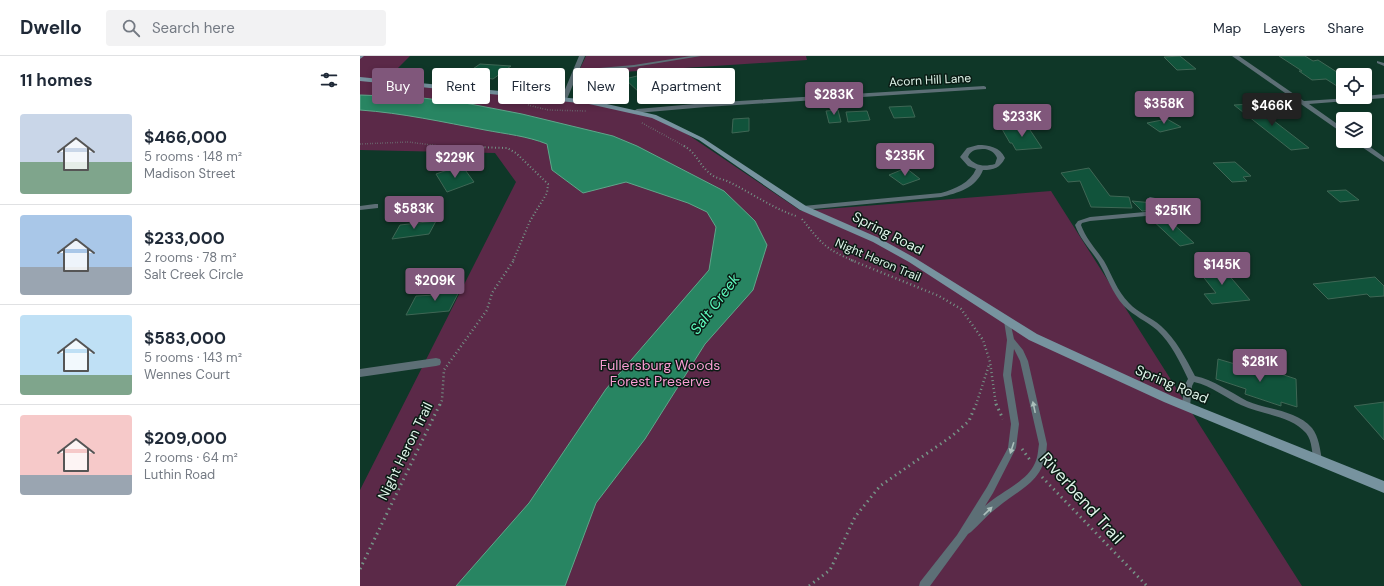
<!DOCTYPE html>
<html lang="en">
<head>
<meta charset="utf-8">
<style>
  body { margin:0; font-family:"DM Sans",sans-serif; background:#f2f2f3; color:#1f2937; height:100vh; display:flex; flex-direction:column; font-size:15px; white-space:nowrap }
  * { box-sizing:border-box; margin:0 }
  p { font-size:13px; color:#747a83 }
  .icon { flex:none; width:22px; height:22px; fill:none; stroke:currentColor; stroke-width:2; stroke-linecap:round; stroke-linejoin:round }
  .map { position:relative; flex:1; overflow:hidden }
  .side { display:flex; flex-direction:column; background:#fff; width:360px }
  .side>* { flex:none }
  .hud { position:absolute; left:12px; top:12px; width:380px; height:36px; display:flex; gap:8px }
  .controls { position:absolute; left:976px; top:12px; display:grid; gap:8px }
  .controls a { display:grid; place-items:center; width:36px; height:36px; border-radius:4px; background:#fff; box-shadow:0 2px 6px #0003; font-size:20px }
  .price { position:absolute; translate:-50% -34px; padding:0 9px; border-radius:4px; background:#80577b; color:#fff; font-size:13px; line-height:26px; filter:drop-shadow(0 1px 2px #0008) }
  .price::after { content:''; position:absolute; left:50%; top:24px; width:12px; height:9px; margin-left:-6px; background:inherit; clip-path:polygon(0 0,100% 0,50% 100%) }
  .price.current { background:#222; color:#fff }
  ul { padding:0; list-style:none }
  li { display:flex; align-items:center; gap:12px; height:100px; padding:0 20px }
  li+li { border-top:1px solid #e0e1e3 }
  li span { display:grid; place-items:center; flex:none; width:112px; height:80px; border-radius:4px; color:#555 }
  li>.icon { margin-inline-start:auto }
  span .icon { width:48px; height:48px; fill:#fffc; stroke-width:1 }
  li b { font-size:17px }
  h2 { display:flex; justify-content:space-between; align-items:center; height:48px; padding:0 20px; font-size:17px }
  .pill { padding:0 14px; border-radius:4px; background:#fff; box-shadow:0 2px 6px #0003; font-size:14px; line-height:36px }
  .pill.current { background:#80577b; color:#fff }
  header { display:flex; align-items:center; gap:24px; box-sizing:border-box; height:56px; padding:0 20px; background:#fff; border-bottom:1px solid #e0e1e3 }
  header strong { font-size:19px }
  nav { display:flex; gap:22px; margin-inline-start:auto; font-size:14px }
  .search { width:280px; height:36px; background:#f2f2f3; display:flex; align-items:center; gap:10px; box-sizing:border-box; padding:0 14px; border-radius:4px; color:#747a83; font-size:15px }
  main { display:flex; flex:1; min-height:0 }
  .map>svg:first-child { display:block }
  .green { fill:#5b2948 }
  .water { fill:#288562; stroke:#5fa68a }
  .building { fill:#11533b; stroke:#3f6755 }
  .lines { fill:none; stroke-linecap:round; stroke-linejoin:round }
  .path-far3 { stroke:#759487; stroke-width:1.5; stroke-dasharray:0.5 2; stroke-linecap:butt }
  .path-far2 { stroke:#759487; stroke-width:2; stroke-dasharray:1 2.5; stroke-linecap:butt }
  .path-far1 { stroke:#759487; stroke-width:2.5; stroke-dasharray:1 3; stroke-linecap:butt }
  .path { stroke:#759487; stroke-width:3; stroke-dasharray:1.5 4; stroke-linecap:butt }
  .lane { fill:#5d6f76; fill-rule:evenodd }
  .street { fill:#5d6f76; fill-rule:evenodd }
  .secondary { fill:#77939f; fill-rule:evenodd }
  .oneway { fill:#abbfbb }
  .labels { text-anchor:middle; dominant-baseline:central; stroke-width:3; stroke-linejoin:round; paint-order:stroke }
  .far-street-label { font-size:12px; fill:#dff4e9; stroke:#0a1b14 }
  .street-label { font-size:14px; fill:#dff4e9; stroke:#0a1b14 }
  .park-label { font-size:14px; fill:#f99ed4; stroke:#0a1b14 }
  .water-label { font-size:15px; font-style:italic; fill:#5efbbe; stroke:#0a1b14 }
  .near-street-label { font-size:17px; fill:#dff4e9; stroke:#0a1b14 }
</style>
</head>
<body>
<header>
<strong>Dwello</strong>
<div class="search"><svg class="icon" aria-label="search" viewBox="0 0 24 24"><circle cx="10" cy="10" r="6"/><path d="M15 15l6 6"/></svg>Search here</div>
<nav><a>Map</a><a>Layers</a><a>Share</a></nav>
</header>
<main>
<section class="side">
<h2>11 homes<svg class="icon" aria-label="filters" viewBox="0 0 24 24"><path d="M4 7h16M4 17h16"/><circle cx="9" cy="7" r="2"/><circle cx="15" cy="17" r="2"/></svg></h2>
<ul>
<li><span style="background:linear-gradient(#c9d6e8 60%,#7fa58c 0)"><svg class="icon" aria-label="home" viewBox="0 0 24 24"><path d="M3 11l9-7 9 7M6 9v11h12V9"/></svg></span><div><b>$466,000</b><p>5 rooms · 148 m²</p><p>Madison Street</p></div></li>
<li><span style="background:linear-gradient(#a9c7e8 65%,#9aa5b1 0)"><svg class="icon" aria-label="home" viewBox="0 0 24 24"><path d="M3 11l9-7 9 7M6 9v11h12V9"/></svg></span><div><b>$233,000</b><p>2 rooms · 78 m²</p><p>Salt Creek Circle</p></div></li>
<li><span style="background:linear-gradient(#bfe0f5 75%,#7fa58c 0)"><svg class="icon" aria-label="home" viewBox="0 0 24 24"><path d="M3 11l9-7 9 7M6 9v11h12V9"/></svg></span><div><b>$583,000</b><p>5 rooms · 143 m²</p><p>Wennes Court</p></div></li>
<li><span style="background:linear-gradient(#f6c9c9 75%,#9aa5b1 0)"><svg class="icon" aria-label="home" viewBox="0 0 24 24"><path d="M3 11l9-7 9 7M6 9v11h12V9"/></svg></span><div><b>$209,000</b><p>2 rooms · 64 m²</p><p>Luthin Road</p></div></li>
</ul>
</section>
<div class="map">
<svg width="1024" height="530" viewBox="0 0 1024 530">
  <rect width="100%" height="100%" fill="#0f3728"/>
  <g class="green">
    <path d="M0 0H50L24 26 229 47 293 61 327 78 441 155 691 135 942 530H0V434L156 126 135 97 0 94Z"/>
    <path d="M226 0H446L447 4 217 19Z"/>
  </g>
  <path class="water" d="M0 39 54 41 105 47 162 58 253 80 277 90 364 135 395 165 407 189 393 234 345 288 285 383 236 447 205 530H96L169 447 246 333 349 214 356 171 347 156 328 147 266 126 223 137 192 114 187 88C167 80 146 78 125 74 83 66 42 57 0 54Z"/>
  <g class="building">
    <path d="M820 0 836 13 817 14 804 1Z"/>
    <path d="M919 0H945L953 5 958 4 983 20V34L966 23 952 24 939 15H942Z"/>
    <path d="M120 8 151 10 133 23 104 19Z"/>
    <path d="M277 20 292 35 281 38 265 23Z"/>
    <path d="M892 48 896 51 949 92 931 94 874 49Z"/>
    <path d="M551 50 555 61 534 62 529 51Z"/>
    <path d="M478 54 481 66 469 67 466 55Z"/>
    <path d="M507 55 510 64 488 66 486 56Z"/>
    <path d="M389 62V75L372 77 373 63Z"/>
    <path d="M807 63 821 71 800 76 787 67Z"/>
    <path d="M668 71 682 92 656 94 652 87H650L642 73Z"/>
    <path d="M875 106 891 120 883 121 887 125 872 126 853 107Z"/>
    <path d="M96 111 97 113 103 111 114 126 87 136 76 118Z"/>
    <path d="M546 112 560 123 543 129 529 119Z"/>
    <path d="M729 112 750 140 769 141 772 152 731 151 720 125 708 126 701 117Z"/>
    <path d="M986 134 999 144 980 146 967 135Z"/>
    <path d="M772 145 793 147 795 154 782 155Z"/>
    <path d="M789 161H796L798 167 809 164 834 187 820 190Z"/>
    <path d="M76 165 69 178 32 183 40 169Z"/>
    <path d="M861 210 890 244 852 248 844 238 856 237 837 213Z"/>
    <path d="M1015 221 1024 230V240L1010 241 1007 238 968 243 953 228Z"/>
    <path d="M102 230 89 255 46 259 56 240 76 239 77 236 85 235 87 232Z"/>
    <path d="M858 303 909 318V314L936 323 937 351 921 346V350L885 338 886 333 856 323Z"/>
    <path d="M1024 346V384L994 350Z"/>
  </g>
  <g class="lines">
    <g class="path-far3">
      <path d="M168 49 188 54 226 55"/>
      <path d="M282 67 326 91"/>
      <path d="M0 88 48 86 88 91"/>
    </g>
    <g class="path-far2">
      <path d="M79 90 147 92 156 97 188 128 187 137 170 165 153 205"/>
      <path d="M324 90C337 97 340 111 352 119 357 123 364 123 369 126 392 137 412 152 436 160"/>
      <path d="M442 163C461 187 465 193 494 205"/>
    </g>
    <g class="path-far1">
      <path d="M491 204 579 240 601 253 623 284 630 306 636 349"/>
      <path d="M80 349 82 344 84 314 127 254 132 237 154 204"/>
      <path d="M616 349 629 309"/>
    </g>
    <g class="path">
      <path d="M636 348 643 363"/>
      <path d="M662 393 670 404"/>
      <path d="M682 421 787 530"/>
      <path d="M0 513 80 348"/>
      <path d="M449 530 470 514 495 461 520 430 592 380 609 365 616 348"/>
    </g>
    <g class="lane">
      <path d="M331 0H341L274 11 216 16 214 15 216 14 274 9Z"/>
      <path d="M1017 5 1024 7V10L1017 7Z"/>
      <path d="M790 141 800 143 807 147 808 152 797 159 730 165 722 167 721 169C726 183 736 193 744 205 752 219 757 235 769 247 778 257 791 261 801 270 816 283 826 303 835 320 854 324 870 336 887 345 908 354 936 354 952 372 959 381 960 393 962 404L961 407 958 408 955 407C951 397 953 386 946 377 930 359 902 359 881 349 866 342 852 330 834 326L832 330 830 350 829 352 826 353 823 352 822 350 824 330 828 323C820 306 811 287 797 274 786 265 774 260 764 250 752 237 747 220 738 205 730 193 720 183 715 169L718 165 730 161 796 155 802 151V149L797 146 788 144 787 143Z"/>
      <path d="M647 262 650 265 654 283 663 294 668 305 687 388C685 425 664 430 638 451 628 458 620 468 611 476L608 478 570 530H559L560 526 597 479 627 431 648 392 651 368 643 319 647 284 644 265ZM654 293 660 305 679 388C678 394 678 401 675 407 667 426 640 436 625 450L633 437 656 392 659 368 651 319Z"/>
    </g>
    <g class="street">
      <path d="M219 0H225L207 43 202 44 201 43Z"/>
      <path d="M872 0H879L944 45 1005 41V40L1024 38V42L949 48 983 72V77L981 76Z"/>
      <path d="M624 30 626 31V33L346 51 277 57 274 55 277 53 346 47Z"/>
      <path d="M993 85H1002L1024 101V106Z"/>
      <path d="M618 89C629 89 640 91 645 102 640 112 634 114 623 114 616 132 598 137 581 141L443 154 439 152 443 150 581 137C595 133 610 127 616 113L608 110 600 101 607 92ZM625 93C631 94 635 97 637 102L635 108C624 111 615 110 608 101 611 93 618 93 625 93Z"/>
      <path d="M15 148H18V152L0 154V150Z"/>
      <path d="M76 302 80 303 81 306 80 309 76 310 0 321V313Z"/>
    </g>
    <g class="secondary">
      <path d="M0 0H4L0 3Z"/>
      <path d="M0 21 229 44 296 59 343 82 446 150 519 182 555 202 677 278 812 340 1024 425V437L804 346 669 284 549 206 513 186 440 154 339 84 292 62 229 48 0 25Z"/>
    </g>
  </g>
  <defs><path id="oneway-solid" d="M-6-.8H1V-3.2L6.5 0L1 3.2V.8H-6Z"/></defs>
  <g class="oneway">
    <use href="#oneway-solid" transform="translate(674 351) rotate(-102)"/>
    <use href="#oneway-solid" transform="translate(652 392) rotate(108)"/>
    <use href="#oneway-solid" transform="translate(628 455) rotate(-44)"/>
  </g>
  <g class="labels">
    <g class="far-street-label">
      <text transform="translate(570 24) rotate(-3)">Acorn Hill Lane</text>
      <text transform="translate(518 204) rotate(23)">Night Heron Trail</text>
    </g>
    <g class="street-label">
      <text transform="translate(528 177) rotate(27)">Spring Road</text>
      <text transform="translate(812 328) rotate(23)">Spring Road</text>
      <text transform="translate(45 395) rotate(-64)">Night Heron Trail</text>
    </g>
    <g class="park-label">
      <text x="300" y="309">Fullersburg Woods<tspan x="300" dy="16">Forest Preserve</tspan></text>
    </g>
    <g class="water-label">
      <text transform="translate(355 248) rotate(-53)">Salt Creek</text>
    </g>
    <g class="near-street-label">
      <text transform="translate(722 442) rotate(48)">Riverbend Trail</text>
    </g>
  </g>
</svg>
<div class="controls">
<a><svg class="icon" aria-label="locate" viewBox="0 0 24 24"><circle cx="12" cy="12" r="6"/><path d="M12 2v4M12 18v4M2 12h4M18 12h4"/></svg></a>
<a><svg class="icon" aria-label="layers" viewBox="0 0 24 24"><path d="M12 4l9 5-9 5-9-5zM3 14l9 5 9-5"/></svg></a>
</div>
<b class="price" style="left:474px;top:60px">$283K</b>
<b class="price" style="left:804px;top:69px">$358K</b>
<b class="price current" style="left:912px;top:71px">$466K</b>
<b class="price" style="left:662px;top:82px">$233K</b>
<b class="price" style="left:545px;top:121px">$235K</b>
<b class="price" style="left:95px;top:123px">$229K</b>
<b class="price" style="left:54px;top:174px">$583K</b>
<b class="price" style="left:813px;top:176px">$251K</b>
<b class="price" style="left:862px;top:230px">$145K</b>
<b class="price" style="left:75px;top:246px">$209K</b>
<b class="price" style="left:900px;top:327px">$281K</b>
<div class="hud">
<a class="pill current">Buy</a>
<a class="pill">Rent</a>
<a class="pill">Filters</a>
<a class="pill">New</a>
<a class="pill">Apartment</a>
</div>
</div>
</main>
</body>
</html>
